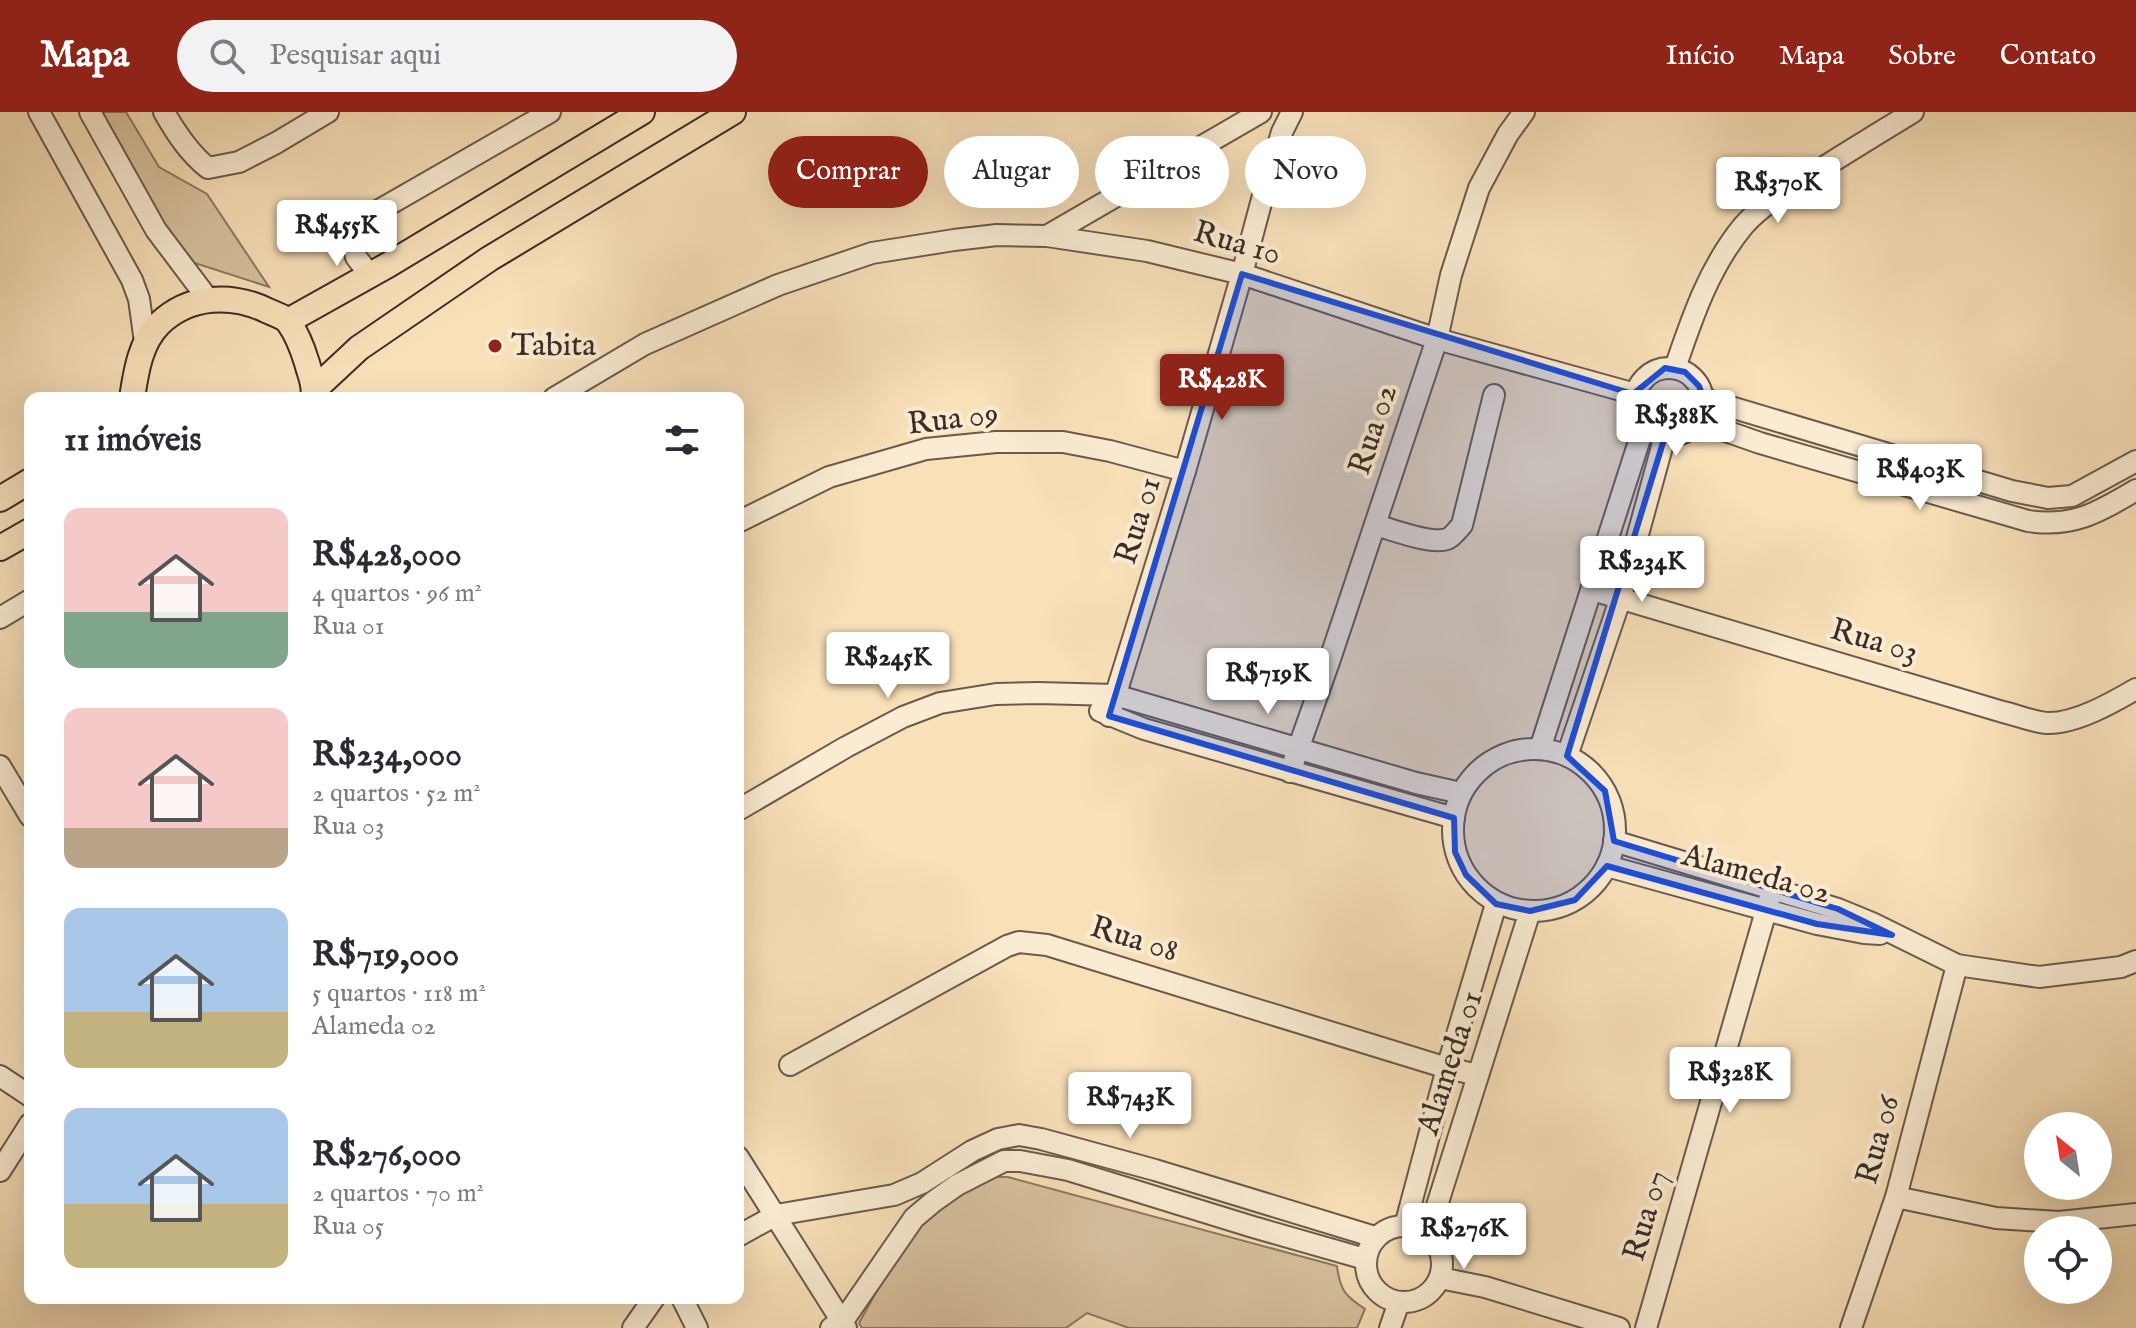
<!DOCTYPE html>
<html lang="pt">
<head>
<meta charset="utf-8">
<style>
  body { margin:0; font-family:"IM FELL English",serif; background:#f2f2f3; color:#2b2b33; height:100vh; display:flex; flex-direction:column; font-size:30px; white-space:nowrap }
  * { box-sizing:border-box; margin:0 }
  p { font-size:26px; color:#7c7c81 }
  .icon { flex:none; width:44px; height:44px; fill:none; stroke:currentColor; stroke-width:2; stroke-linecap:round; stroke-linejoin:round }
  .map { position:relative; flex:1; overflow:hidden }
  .side { position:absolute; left:24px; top:280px; width:720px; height:912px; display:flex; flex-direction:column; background:#fff; border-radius:16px; box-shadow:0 8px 32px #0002 }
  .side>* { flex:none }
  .guide { position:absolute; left:768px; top:24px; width:760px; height:72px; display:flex; gap:16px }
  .needle { width:52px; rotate:330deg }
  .buttons { position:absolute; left:2024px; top:1000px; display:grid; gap:16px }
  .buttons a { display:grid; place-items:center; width:88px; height:88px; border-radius:50%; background:#fff; box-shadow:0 8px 32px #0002; font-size:40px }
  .price { position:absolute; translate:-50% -68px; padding:0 18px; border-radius:8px; background:#fff; color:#222; font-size:26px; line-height:52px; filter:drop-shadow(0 2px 4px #0008) }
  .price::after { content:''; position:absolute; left:50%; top:48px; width:24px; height:18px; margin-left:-12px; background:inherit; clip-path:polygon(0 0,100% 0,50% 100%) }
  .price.selected { background:#8f2418; color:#fff }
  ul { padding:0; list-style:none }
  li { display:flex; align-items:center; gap:24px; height:200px; padding:0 40px }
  li span { display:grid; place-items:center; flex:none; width:224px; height:160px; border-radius:16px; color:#555 }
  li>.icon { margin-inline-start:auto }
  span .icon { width:96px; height:96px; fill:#fffc; stroke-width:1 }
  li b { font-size:34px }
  h2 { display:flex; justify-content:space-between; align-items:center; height:96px; padding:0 40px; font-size:34px }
  .pill { padding:0 28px; border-radius:36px; background:#fff; box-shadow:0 8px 32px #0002; font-size:28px; line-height:72px }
  .pill.selected { background:#8f2418; color:#fff }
  header { display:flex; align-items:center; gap:48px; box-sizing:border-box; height:112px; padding:0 40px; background:#8f2418; color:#fff }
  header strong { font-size:38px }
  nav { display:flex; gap:44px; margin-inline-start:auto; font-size:28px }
  .search { width:560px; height:72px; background:#f2f2f3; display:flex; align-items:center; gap:20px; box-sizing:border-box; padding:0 28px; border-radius:44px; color:#7c7c81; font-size:30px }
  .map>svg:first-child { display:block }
  .green { fill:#d8c2a0; stroke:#8a7864; stroke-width:2 }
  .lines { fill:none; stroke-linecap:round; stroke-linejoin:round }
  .minor-casing { stroke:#6b5a4c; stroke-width:24 }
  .major-casing { stroke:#3c2d27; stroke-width:28 }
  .minor { stroke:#faebd2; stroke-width:20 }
  .major { stroke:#f8e0b9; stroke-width:24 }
  .marked { fill:#1d4ed8; fill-opacity:0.2; stroke:#1d4ed8; stroke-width:6; stroke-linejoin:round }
  .poi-dot { fill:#8f2418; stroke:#faebd2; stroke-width:3 }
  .labels { text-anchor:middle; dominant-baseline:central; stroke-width:8; stroke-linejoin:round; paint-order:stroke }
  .street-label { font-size:32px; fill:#3c2d27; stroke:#faebd2 }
  .poi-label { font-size:32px; fill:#3c2d27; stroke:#faebd2; text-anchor:start }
</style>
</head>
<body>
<header>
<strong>Mapa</strong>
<div class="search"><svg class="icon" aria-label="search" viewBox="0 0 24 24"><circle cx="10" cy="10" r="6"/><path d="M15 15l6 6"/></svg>Pesquisar aqui</div>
<nav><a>Início</a><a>Mapa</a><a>Sobre</a><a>Contato</a></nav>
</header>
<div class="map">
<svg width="2136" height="1216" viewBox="0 0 2136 1216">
  <rect width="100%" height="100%" fill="#f8e0b9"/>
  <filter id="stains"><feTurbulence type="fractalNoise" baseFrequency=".0025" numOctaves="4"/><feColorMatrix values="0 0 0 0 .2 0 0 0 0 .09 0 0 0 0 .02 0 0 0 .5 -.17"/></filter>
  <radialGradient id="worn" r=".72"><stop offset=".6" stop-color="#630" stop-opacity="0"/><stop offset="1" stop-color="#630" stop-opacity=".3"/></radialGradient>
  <g class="green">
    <path d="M84 0H126L159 55 207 82 269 175 179 146Z"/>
    <path d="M973 1065H1008L1337 1154C1340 1178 1345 1184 1365 1197L1357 1216H1129L1087 1201 1066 1216H862L859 1211 904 1130 923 1100Z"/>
  </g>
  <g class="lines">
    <defs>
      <g id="minor">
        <path d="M39 0 132 168 139 187 145 230"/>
        <path d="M90 0 156 118 208 187"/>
        <path d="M164 0C176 21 189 41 208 56L239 50 276 31 328 0"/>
        <path d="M1047 124 1261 0"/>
        <path d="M370 163 356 145 352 126 369 104 550 0"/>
        <path d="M1675 256C1692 206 1709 155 1744 113 1763 92 1789 77 1813 62 1846 41 1879 21 1913 0"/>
        <circle cx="1669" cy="290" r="34"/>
        <path d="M554 286 645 232 778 173 872 141 954 128 997 123 1047 124 1147 139 1242 162 1437 227 1635 282"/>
        <path d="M1704 287 2012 379 2048 386 2072 384 2136 349"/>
        <path d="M1697 309 1760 331 2028 409C2073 416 2099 400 2136 378"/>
        <path d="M738 410 829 365 926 337 996 330H1063L1110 339 1185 359"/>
        <path d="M1375 413C1392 417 1430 433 1447 427 1453 425 1457 418 1462 413L1494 283"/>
        <path d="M1592 478 2003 600C2017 603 2033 610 2047 611 2075 612 2112 591 2136 577"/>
        <path d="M0 506 30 488"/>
        <path d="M1100 599 1144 617 1454 706"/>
        <path d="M1109 604 1185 359 1242 162 1265 76 1282 20 1292 0"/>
        <path d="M1540 637 1644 314"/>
        <circle cx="1534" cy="718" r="81"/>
        <path d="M1567 644 1620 488 1665 324"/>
        <path d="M0 654 30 704"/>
        <path d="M1290 660 1330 547 1437 227 1451 163 1479 76 1508 22 1524 0"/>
        <path d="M738 698 846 635 903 605 940 591 996 582 1038 581 1115 583 1416 671 1461 681"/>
        <path d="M1614 729 1838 797 1872 811 1957 853 2039 865 2121 855 2136 849"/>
        <path d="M1607 754 1817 812 1864 821 1880 822"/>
        <path d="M790 953 1007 834 1019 830 1047 833 1447 956 1478 963"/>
        <path d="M0 964 30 984"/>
        <path d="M738 1045 846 1216"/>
        <path d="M0 1059 30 1012"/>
        <path d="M1896 1085 1996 1106 2059 1110 2136 1102"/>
        <circle cx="1404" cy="1152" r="38"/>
        <path d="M1405 1114 1447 956 1496 792"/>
        <path d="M1428 1122 1530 799"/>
        <path d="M738 1124 776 1103 894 1083 922 1071 972 1039 998 1027 1019 1023 1041 1027 1155 1058 1375 1125"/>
        <path d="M1440 1166 1485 1175 1619 1216"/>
        <path d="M682 1186 697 1216"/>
        <path d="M633 1216 654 1186"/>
        <path d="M831 1216 843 1209 914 1106 933 1090 957 1073 1004 1049H1020L1068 1058 1253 1115 1365 1147"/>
        <path d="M1390 1216 1399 1190"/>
        <path d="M1646 1216 1772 778"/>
        <path d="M1851 1216 1896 1085 1957 853"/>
      </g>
      <g id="major">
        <path d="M288 209 388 153 642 0"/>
        <path d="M315 277 359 236 489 147 733 0"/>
        <path d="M132 286C136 260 140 231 159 212 189 183 232 181 268 199 275 202 285 205 289 211 297 222 303 238 307 251 310 263 316 274 313 286"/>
        <path d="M0 387 30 369"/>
        <path d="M0 436 30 419"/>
      </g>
    </defs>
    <use href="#minor" class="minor-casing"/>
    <use href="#major" class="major-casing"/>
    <use href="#minor" class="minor"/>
    <use href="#major" class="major"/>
  </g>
  <path class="marked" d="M1242 162 1633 282 1665 256 1685 260 1699 274 1704 287 1694 313 1665 324 1567 644 1605 679 1614 729 1838 797 1892 823 1817 812 1607 754 1575 788 1530 799 1496 792 1466 763 1455 740 1454 706 1109 604Z"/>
  <circle class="poi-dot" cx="495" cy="234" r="8"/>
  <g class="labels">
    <g class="street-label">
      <text transform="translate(1237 132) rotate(16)">Rua 10</text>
      <text transform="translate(953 308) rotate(-7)">Rua 09</text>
      <text transform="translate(1374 318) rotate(-72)">Rua 02</text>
      <text transform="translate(1139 409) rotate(-73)">Rua 01</text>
      <text transform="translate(1874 530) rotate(16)">Rua 03</text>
      <text transform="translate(1756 763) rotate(15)">Alameda 02</text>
      <text transform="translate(1134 828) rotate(17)">Rua 08</text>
      <text transform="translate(1451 951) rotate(-72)">Alameda 01</text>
      <text transform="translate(1879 1028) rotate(-75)">Rua 06</text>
      <text transform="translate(1647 1104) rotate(-74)">Rua 07</text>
    </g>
    <g class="poi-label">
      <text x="511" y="234">Tabita</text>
    </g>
  </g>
  <rect width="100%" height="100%" filter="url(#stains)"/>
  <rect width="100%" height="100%" fill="url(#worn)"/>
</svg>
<div class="buttons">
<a><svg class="needle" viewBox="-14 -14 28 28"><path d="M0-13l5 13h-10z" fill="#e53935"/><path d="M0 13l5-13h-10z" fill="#7c7c81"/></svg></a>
<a><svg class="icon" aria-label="locate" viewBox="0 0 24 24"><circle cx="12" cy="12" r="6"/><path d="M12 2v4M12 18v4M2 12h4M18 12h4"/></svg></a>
</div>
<b class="price" style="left:1778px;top:113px">R$370K</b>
<b class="price" style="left:337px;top:156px">R$455K</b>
<b class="price selected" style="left:1222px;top:310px">R$428K</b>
<b class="price" style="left:1676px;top:346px">R$388K</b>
<b class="price" style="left:1920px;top:400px">R$403K</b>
<b class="price" style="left:1642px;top:492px">R$234K</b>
<b class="price" style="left:888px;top:588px">R$245K</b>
<b class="price" style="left:1268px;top:604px">R$719K</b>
<b class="price" style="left:1730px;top:1003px">R$328K</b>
<b class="price" style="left:1130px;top:1028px">R$743K</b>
<b class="price" style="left:1464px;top:1159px">R$276K</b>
<div class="guide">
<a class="pill selected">Comprar</a>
<a class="pill">Alugar</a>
<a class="pill">Filtros</a>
<a class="pill">Novo</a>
</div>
<section class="side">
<h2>11 imóveis<svg class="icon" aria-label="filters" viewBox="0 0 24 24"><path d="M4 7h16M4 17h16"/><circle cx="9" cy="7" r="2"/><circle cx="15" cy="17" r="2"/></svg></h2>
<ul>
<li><span style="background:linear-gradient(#f6c9c9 65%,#7fa58c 0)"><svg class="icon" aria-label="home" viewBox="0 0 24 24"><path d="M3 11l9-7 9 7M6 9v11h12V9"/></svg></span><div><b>R$428,000</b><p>4 quartos · 96 m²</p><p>Rua 01</p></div></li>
<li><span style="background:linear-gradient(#f6c9c9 75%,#b9a48a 0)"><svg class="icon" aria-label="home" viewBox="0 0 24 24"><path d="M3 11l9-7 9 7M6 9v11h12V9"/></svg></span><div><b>R$234,000</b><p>2 quartos · 52 m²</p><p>Rua 03</p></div></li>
<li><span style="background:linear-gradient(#a9c7e8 65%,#c2b280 0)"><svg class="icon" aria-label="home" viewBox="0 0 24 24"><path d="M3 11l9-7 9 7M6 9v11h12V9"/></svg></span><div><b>R$719,000</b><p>5 quartos · 118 m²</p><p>Alameda 02</p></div></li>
<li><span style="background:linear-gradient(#a9c7e8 60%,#c2b280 0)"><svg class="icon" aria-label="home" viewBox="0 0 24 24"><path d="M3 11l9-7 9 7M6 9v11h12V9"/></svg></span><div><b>R$276,000</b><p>2 quartos · 70 m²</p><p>Rua 05</p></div></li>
</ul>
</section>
</div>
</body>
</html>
